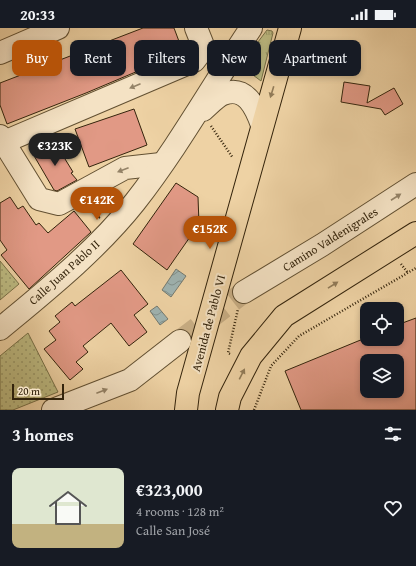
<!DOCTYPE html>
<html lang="en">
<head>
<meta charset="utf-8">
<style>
  body { margin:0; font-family:"Gentium Book Plus",serif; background:#242831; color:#f1f3f6; height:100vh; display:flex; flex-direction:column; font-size:15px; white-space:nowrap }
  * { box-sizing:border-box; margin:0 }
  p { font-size:13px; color:#9ea1a6 }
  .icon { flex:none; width:22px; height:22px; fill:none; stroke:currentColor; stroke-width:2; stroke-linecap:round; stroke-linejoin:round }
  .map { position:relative; height:382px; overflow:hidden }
  .side { display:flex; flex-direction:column; background:#171b24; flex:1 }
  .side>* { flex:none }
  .top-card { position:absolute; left:12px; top:12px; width:392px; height:36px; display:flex; gap:8px }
  .fabs { position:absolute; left:360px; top:274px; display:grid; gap:8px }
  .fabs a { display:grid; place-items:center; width:44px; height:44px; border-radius:8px; background:#171b24; box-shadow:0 2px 6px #0003; font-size:20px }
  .scale { position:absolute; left:12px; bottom:10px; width:52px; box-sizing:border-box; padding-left:4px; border:2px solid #34240c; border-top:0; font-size:11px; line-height:14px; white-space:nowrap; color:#34240c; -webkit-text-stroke:3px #f4e2c4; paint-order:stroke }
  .price { position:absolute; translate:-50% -34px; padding:0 9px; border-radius:14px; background:#b45309; color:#fff; font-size:13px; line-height:26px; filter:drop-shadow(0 1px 2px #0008) }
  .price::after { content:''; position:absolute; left:50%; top:24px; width:12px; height:9px; margin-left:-6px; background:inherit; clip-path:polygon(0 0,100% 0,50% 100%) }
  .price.active { background:#222; color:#fff }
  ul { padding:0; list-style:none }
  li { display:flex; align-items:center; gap:12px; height:100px; padding:0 12px }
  li span { display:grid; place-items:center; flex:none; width:112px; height:80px; border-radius:8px; color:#555 }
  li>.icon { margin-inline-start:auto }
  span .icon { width:48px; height:48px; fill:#fffc; stroke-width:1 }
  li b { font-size:17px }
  h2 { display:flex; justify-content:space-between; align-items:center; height:48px; padding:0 12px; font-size:17px }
  .chip { padding:0 14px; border-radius:8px; background:#171b24; box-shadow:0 2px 6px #0003; font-size:14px; line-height:36px }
  .chip.active { background:#b45309; color:#fff }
  .status { display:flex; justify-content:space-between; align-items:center; height:28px; padding:0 20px; background:#171b24; direction:ltr }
  .status svg { height:11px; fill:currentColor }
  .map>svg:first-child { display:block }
  .grass { fill:url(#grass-tufts); stroke:#787047 }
  .park { fill:url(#park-dots); stroke:#787047 }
  .water { fill:url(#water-waves); stroke:#747a70 }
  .building { fill:#e19985; stroke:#34240c; fill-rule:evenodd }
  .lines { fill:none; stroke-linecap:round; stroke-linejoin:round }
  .minor-tunnel { stroke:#c9af86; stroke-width:22; stroke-dasharray:22 11; stroke-linecap:butt }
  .minor-casing { stroke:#625032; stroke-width:24 }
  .major-casing { stroke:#34240c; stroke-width:24 }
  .path { stroke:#34240c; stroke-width:2.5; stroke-dasharray:1 2; stroke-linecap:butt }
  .minor { stroke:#f4e2c4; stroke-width:22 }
  .major { stroke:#eed2a4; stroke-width:22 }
  .oneway { fill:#948368 }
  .oneway2 { fill:#917b58 }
  .labels { text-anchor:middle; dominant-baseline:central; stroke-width:4; stroke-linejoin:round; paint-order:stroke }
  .street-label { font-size:12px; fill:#34240c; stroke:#f4e2c4 }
</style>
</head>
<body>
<div class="status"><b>20:33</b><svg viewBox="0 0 49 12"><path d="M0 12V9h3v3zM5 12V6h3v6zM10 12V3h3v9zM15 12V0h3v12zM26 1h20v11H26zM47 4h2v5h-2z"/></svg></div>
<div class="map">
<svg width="416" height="382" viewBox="0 0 416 382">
  <defs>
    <pattern id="grass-tufts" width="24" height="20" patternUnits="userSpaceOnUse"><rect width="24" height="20" fill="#bdbb82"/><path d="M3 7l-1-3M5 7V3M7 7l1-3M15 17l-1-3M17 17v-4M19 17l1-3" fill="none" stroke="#9a9869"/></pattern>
    <pattern id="park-dots" width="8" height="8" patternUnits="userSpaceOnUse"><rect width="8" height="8" fill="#bdbb82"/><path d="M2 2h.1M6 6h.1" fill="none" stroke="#9a9869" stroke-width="1.8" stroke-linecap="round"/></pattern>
    <pattern id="water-waves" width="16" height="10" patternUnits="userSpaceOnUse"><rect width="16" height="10" fill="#9fb4b2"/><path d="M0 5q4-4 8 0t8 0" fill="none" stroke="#82928f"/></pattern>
  </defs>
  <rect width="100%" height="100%" fill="#eed2a4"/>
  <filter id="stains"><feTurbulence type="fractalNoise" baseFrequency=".005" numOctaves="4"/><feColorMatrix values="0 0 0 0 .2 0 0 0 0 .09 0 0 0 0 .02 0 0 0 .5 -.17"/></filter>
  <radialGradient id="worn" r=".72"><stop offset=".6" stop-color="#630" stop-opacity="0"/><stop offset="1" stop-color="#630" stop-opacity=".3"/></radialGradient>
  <path class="grass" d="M267 2 272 3 273 5 261 53 253 47 236 43Z"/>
  <g class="park">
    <path d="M0 233 19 256 0 272Z"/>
    <path d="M28 305 58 364 13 382H0V328Z"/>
  </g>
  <g class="water">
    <path d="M176 241 186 248 171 269 162 262Z"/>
    <path d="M157 278 168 291 160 297 150 283Z"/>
  </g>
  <g class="building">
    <path d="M143 0H174L183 24 86 65 7 96 0 77V55Z"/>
    <path d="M344 54 370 58 367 75 394 60 403 76 385 87 381 81 341 74Z"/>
    <path d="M134 81 147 117 89 139 75 101Z"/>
    <path d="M54 113 73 144 71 145 77 152 57 163 54 162 33 126Z"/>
    <path d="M176 155 198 169 199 196 167 242 133 216Z"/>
    <path d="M10 169 18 181 23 178 36 197 39 195 48 205 74 183 91 204 29 261 1 227 7 222 0 212V175Z"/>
    <path d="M90 173 100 190H99L83 177Z"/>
    <path d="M121 242 148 276 134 287 147 304 129 318 111 295 83 318 88 324 76 334 83 341 70 352 44 321 56 312 49 303 60 294 55 288 72 274 75 278Z"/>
    <path d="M416 290V382H301L285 343 363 311H397V297ZM367 333H397V363H367Z"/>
  </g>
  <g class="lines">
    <path class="minor-tunnel" d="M180 313 244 264"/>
    <defs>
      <g id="minor">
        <path d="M0 25 58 0"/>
        <path d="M203 82C209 77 216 69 223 66 246 57 256 80 262 97"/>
        <path d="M0 108 39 171 59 176 125 140 161 136"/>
        <path d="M4 114 194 33 204 20 196 0"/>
        <path d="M244 264 322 217 416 156"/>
        <path d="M0 301C47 262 97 222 135 174 178 119 212 58 251 0"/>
        <path d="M53 382 130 352 180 313"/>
      </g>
      <g id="major">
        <path d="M186 382 188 365 290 0"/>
        <path d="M227 382 230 369 251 328 284 288 416 205"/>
      </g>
    </defs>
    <use href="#minor" class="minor-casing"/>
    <use href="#major" class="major-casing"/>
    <g class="path">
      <path d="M211 98 233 130"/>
      <path d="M401 236 408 245"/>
      <path d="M230 326 228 325 238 281"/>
      <path d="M254 382 271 338 299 308 416 240"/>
    </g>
    <use href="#minor" class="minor"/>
    <use href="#major" class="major"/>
  </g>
  <defs><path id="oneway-solid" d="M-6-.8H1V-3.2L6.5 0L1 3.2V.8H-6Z"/></defs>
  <g class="oneway">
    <use href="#oneway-solid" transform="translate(135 58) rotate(157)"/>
    <use href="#oneway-solid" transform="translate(123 142) rotate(159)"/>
    <use href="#oneway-solid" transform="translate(396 169) rotate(-33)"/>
    <use href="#oneway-solid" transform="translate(102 363) rotate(-21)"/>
  </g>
  <g class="oneway2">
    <use href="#oneway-solid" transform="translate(272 64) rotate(107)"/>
    <use href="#oneway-solid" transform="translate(333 257) rotate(-32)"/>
    <use href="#oneway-solid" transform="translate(242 346) rotate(-63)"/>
  </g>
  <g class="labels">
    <g class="street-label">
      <text transform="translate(330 211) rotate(-32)">Camino Valdenigrales</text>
      <text transform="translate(64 244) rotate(-42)">Calle Juan Pablo II</text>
      <text transform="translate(208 295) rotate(-75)">Avenida de Pablo VI</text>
    </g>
  </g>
  <rect width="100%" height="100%" filter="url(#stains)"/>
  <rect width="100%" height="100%" fill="url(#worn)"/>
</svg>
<div class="fabs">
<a><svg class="icon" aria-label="locate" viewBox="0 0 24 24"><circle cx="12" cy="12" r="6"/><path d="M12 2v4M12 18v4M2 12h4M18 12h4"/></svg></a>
<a><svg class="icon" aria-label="layers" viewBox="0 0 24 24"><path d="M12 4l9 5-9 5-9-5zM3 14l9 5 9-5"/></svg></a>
</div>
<div class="scale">20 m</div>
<b class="price active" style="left:55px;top:139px">€323K</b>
<b class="price" style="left:97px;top:193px">€142K</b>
<b class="price" style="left:210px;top:222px">€152K</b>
<div class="top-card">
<a class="chip active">Buy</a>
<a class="chip">Rent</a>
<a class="chip">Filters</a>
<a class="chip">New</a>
<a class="chip">Apartment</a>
</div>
</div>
<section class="side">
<h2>3 homes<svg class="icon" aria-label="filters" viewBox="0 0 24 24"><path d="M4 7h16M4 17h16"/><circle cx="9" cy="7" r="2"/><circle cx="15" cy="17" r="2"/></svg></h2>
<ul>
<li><span style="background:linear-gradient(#dfe7d0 70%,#c2b280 0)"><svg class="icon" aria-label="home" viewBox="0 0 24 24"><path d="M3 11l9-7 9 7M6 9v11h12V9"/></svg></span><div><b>€323,000</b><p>4 rooms · 128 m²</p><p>Calle San José</p></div><svg class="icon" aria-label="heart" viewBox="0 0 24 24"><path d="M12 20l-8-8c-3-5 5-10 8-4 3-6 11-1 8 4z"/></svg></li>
</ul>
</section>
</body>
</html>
